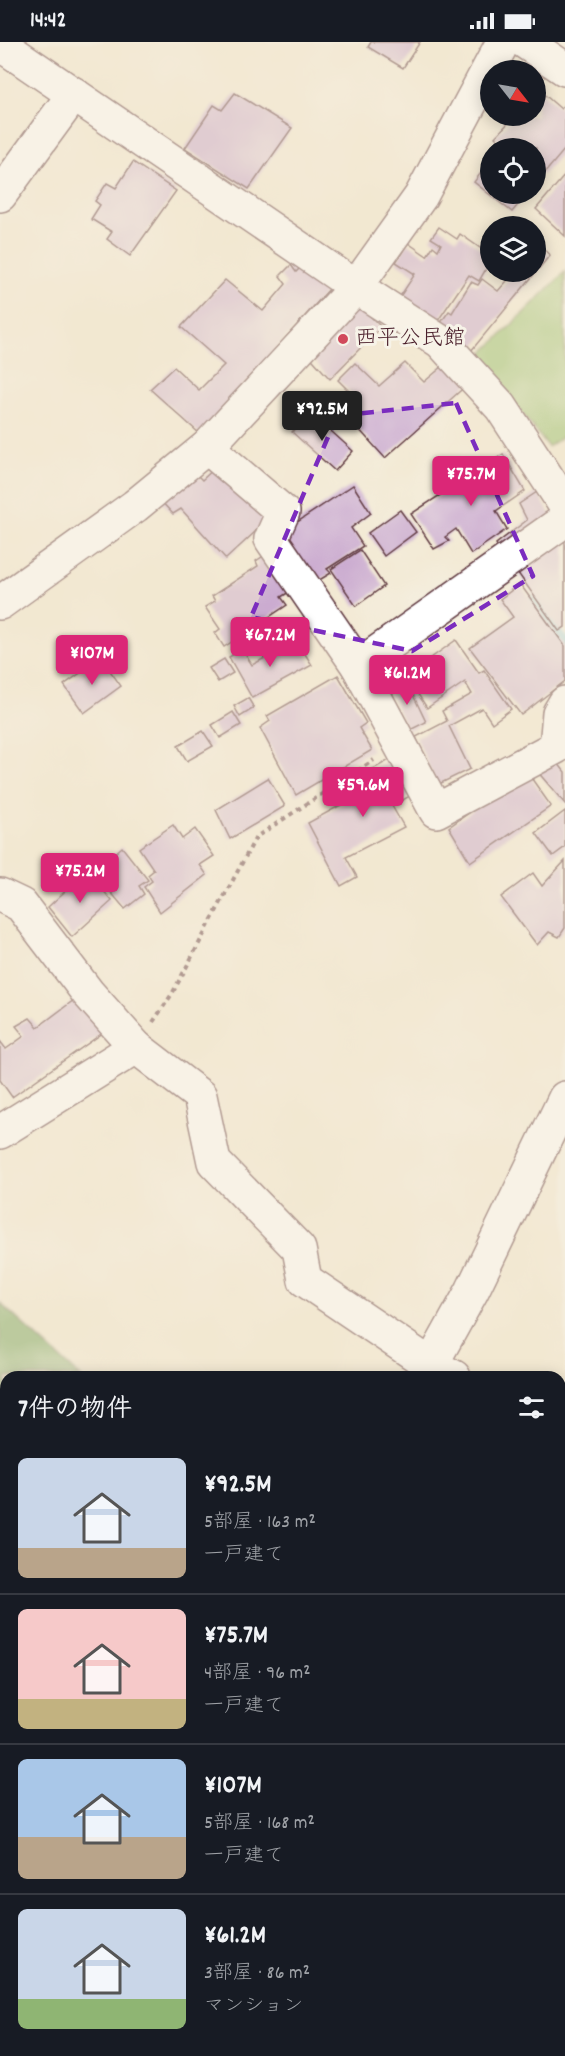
<!DOCTYPE html>
<html lang="ja">
<head>
<meta charset="utf-8">
<style>
  body { margin:0; font-family:Dekko,"Klee One",sans-serif; background:#20242c; color:#f1f3f6; height:100vh; display:flex; flex-direction:column; font-size:22px; white-space:nowrap }
  * { box-sizing:border-box; margin:0 }
  p { font-size:20px; color:#9ea1a6 }
  .icon { flex:none; width:33px; height:33px; fill:none; stroke:currentColor; stroke-width:2; stroke-linecap:round; stroke-linejoin:round }
  .map { position:relative; flex:1; overflow:hidden }
  .details { position:absolute; left:0px; top:1329px; width:566px; height:686px; display:flex; flex-direction:column; background:#171b24; border-radius:18px 18px 0 0; box-shadow:0 3px 15px #0003 }
  .details>* { flex:none }
  .needle { width:39px; rotate:121deg }
  .controls { position:absolute; left:480px; top:18px; display:grid; gap:12px }
  .controls a { display:grid; place-items:center; width:66px; height:66px; border-radius:50%; background:#171b24; box-shadow:0 3px 15px #0003; font-size:30px }
  .price { position:absolute; translate:-50% -51px; padding:0 14px; border-radius:6px; background:#db2777; color:#fff; font-size:20px; line-height:39px; filter:drop-shadow(0 2px 3px #0008) }
  .price::after { content:''; position:absolute; left:50%; top:36px; width:18px; height:14px; margin-left:-9px; background:inherit; clip-path:polygon(0 0,100% 0,50% 100%) }
  .price.current { background:#222; color:#fff }
  ul { padding:0; list-style:none }
  li { display:flex; align-items:center; gap:18px; height:150px; padding:0 18px }
  li+li { border-top:2px solid #363941 }
  li span { display:grid; place-items:center; flex:none; width:168px; height:120px; border-radius:9px; color:#555 }
  li>.icon { margin-inline-start:auto }
  span .icon { width:72px; height:72px; fill:#fffc; stroke-width:1 }
  li b { font-size:26px }
  h2 { display:flex; justify-content:space-between; align-items:center; height:72px; padding:0 18px; font-size:26px }
  .status { display:flex; justify-content:space-between; align-items:center; height:42px; padding:0 30px; background:#171b24; direction:ltr }
  .status svg { height:16px; fill:currentColor }
  .map>svg:first-child { display:block }
  .green { fill:#98c16d; stroke:#71704c; stroke-width:1.5 }
  .forest { fill:#7aa760; stroke:#626346; stroke-width:1.5 }
  .water { fill:#65c2e3; stroke:#587087; stroke-width:1.5 }
  .lines { fill:none; stroke-linecap:round; stroke-linejoin:round }
  .stream { stroke:#65c2e3; stroke-width:9 }
  .building { fill:#cbabd0 }
  .minor-casing { stroke:#633d44; stroke-width:36 }
  .path { stroke:#633d44; stroke-width:4; stroke-dasharray:4.5 4.5; stroke-linecap:butt }
  .minor { stroke:#fff; stroke-width:33 }
  .marked { fill:none; stroke:#7b2cbf; stroke-width:4.5; stroke-dasharray:12 8; stroke-linejoin:round }
  .poi-dot { fill:#d1495b; stroke:#f7f3e8; stroke-width:2 }
  .labels { text-anchor:middle; dominant-baseline:central; stroke-width:6; stroke-linejoin:round; paint-order:stroke }
  .poi-label { font-size:22px; fill:#4a1f2b; stroke:#f7f3e8; text-anchor:start }
</style>
</head>
<body>
<div class="status"><b>14:42</b><svg viewBox="0 0 49 12"><path d="M0 12V9h3v3zM5 12V6h3v6zM10 12V3h3v9zM15 12V0h3v12zM26 1h20v11H26zM47 4h2v5h-2z"/></svg></div>
<div class="map">
<svg width="565" height="2014" viewBox="0 0 565 2014">
  <rect width="100%" height="100%" fill="#f7f3e8"/>
  <filter id="ink" filterUnits="userSpaceOnUse"><feTurbulence type="fractalNoise" baseFrequency=".0167" numOctaves="2"/><feDisplacementMap in="SourceGraphic" scale="12" xChannelSelector="R" yChannelSelector="G"/><feConvolveMatrix kernelMatrix="1 2 1 2 8 2 1 2 1" color-interpolation-filters="sRGB"/></filter>
  <filter id="wash" filterUnits="userSpaceOnUse"><feTurbulence type="fractalNoise" baseFrequency=".008" numOctaves="4" result="noise"/><feDisplacementMap in="SourceGraphic" scale="24" xChannelSelector="R" yChannelSelector="G"/><feGaussianBlur stdDeviation="1.35" result="paint"/><feColorMatrix in="noise" values="0 0 0 0 0 0 0 0 0 0 0 0 0 0 0 0 0 1.4 0 .05"/><feComposite in="paint" operator="in"/></filter>
  <g filter="url(#wash)">
    <rect width="100%" height="100%" fill="#f2e8d1"/>
    <path class="green" d="M565 230V393L548 405 479 315Z"/>
    <g class="forest">
      <path d="M0 1261 81 1335H6V1369L0 1367Z"/>
      <path d="M6 1803V1928L0 1930V1804Z"/>
    </g>
    <path class="water" d="M6 1932V2008L66 2009 63 2014H0V1933Z"/>
    <g class="lines">
      <path class="stream" d="M534 557 565 600"/>
    </g>
    <g id="blocks">
      <g class="building">
        <path d="M371 0H420L403 26 368 5Z"/>
        <path d="M539 48 561 67 565 62V107L543 133 536 127V106H507L495 95 515 74H536V51Z"/>
        <path d="M235 51 292 86 249 147 185 106 214 63 222 68Z"/>
        <path d="M490 119V152H527L512 170 474 140Z"/>
        <path d="M133 120 176 149 130 214 107 197 112 190 91 177 100 163 95 159 107 141 116 146Z"/>
        <path d="M565 133V194L536 167Z"/>
        <path d="M439 185 457 197 460 192 490 213V220L479 239 469 233 435 283 397 259 415 232 396 220 408 201 427 214 433 204 438 208 441 202 431 196Z"/>
        <path d="M537 202 550 213 471 309 440 282 449 269 452 271 471 240 478 243 482 237 498 249 515 230H536Z"/>
        <path d="M291 223 296 230 302 224 330 246 200 392 150 347 174 325 199 348 224 323 181 285 225 238 263 269 286 242 280 234Z"/>
        <path d="M354 258 381 285 330 337 305 309Z"/>
        <path d="M449 319 469 341 385 416 347 374 360 360 338 338 355 321 379 344 405 321 424 340Z"/>
        <path d="M310 370 353 409 335 429 292 390Z"/>
        <path d="M503 412 525 449 496 469 507 487 471 512 456 487 445 495 449 499 434 507 411 472 448 448 445 441 455 435 460 441Z"/>
        <path d="M217 424 272 474 226 517 181 467 173 472 158 456 191 427 202 438Z"/>
        <path d="M353 443 371 471 351 486 363 504 327 527 331 531 311 543 278 493Z"/>
        <path d="M537 450 554 478 503 514 496 502 527 478 519 462Z"/>
        <path d="M400 468 416 490 384 514 368 491Z"/>
        <path d="M565 487V585L559 589 515 527Z"/>
        <path d="M360 508 384 544 356 564 331 527Z"/>
        <path d="M271 509 297 545 281 555 287 563 224 605 215 591 220 587 205 565 215 559 212 554 258 524 256 519Z"/>
        <path d="M520 542 565 604V639L521 673 470 606 513 575 500 557Z"/>
        <path d="M456 598 479 631 484 628 511 667 492 681 482 666 449 684 470 727 437 743 416 695 447 679 442 669 472 652 465 640 427 666 406 634Z"/>
        <path d="M297 599 312 623 252 656 229 615 242 607 252 623Z"/>
        <path d="M101 616 121 644 84 671 64 643Z"/>
        <path d="M224 617 233 631 218 640 209 626Z"/>
        <path d="M338 633 366 681 359 686 372 708 296 753 260 686 270 679 267 674Z"/>
        <path d="M406 638 426 680 408 689 388 647Z"/>
        <path d="M248 656 254 666 240 675 234 664Z"/>
        <path d="M233 670 241 683 220 696 212 683Z"/>
        <path d="M203 689 213 704 187 719 178 704Z"/>
        <path d="M397 714 417 750 392 764 404 785 346 815 357 835 341 844 308 781 374 745 371 739 363 744 358 735Z"/>
        <path d="M554 716 565 730V762L537 729Z"/>
        <path d="M527 730 551 764 470 820 449 785Z"/>
        <path d="M268 736 285 764 230 797 216 768Z"/>
        <path d="M565 769V805L553 814 536 791Z"/>
        <path d="M173 783 182 797 195 787 214 814 200 823 207 833 160 870 144 845 152 839 148 833 154 828 139 806Z"/>
        <path d="M122 805 148 838 139 844 144 852 125 867 94 830Z"/>
        <path d="M565 819V886L559 895 549 890 537 903 501 855 533 831 542 844Z"/>
        <path d="M87 829 112 859 72 895 48 865Z"/>
        <path d="M78 955 104 990 12 1055 0 1038V999L6 1007 24 994 16 984 30 976 38 985Z"/>
        <path d="M0 1385 6 1387V1718L1 1741Z"/>
        <path d="M565 1785V1862L560 1860V1799Z"/>
        <path d="M560 1908 565 1910V1925L560 1938Z"/>
        <path d="M402 2008H477L472 2014H407Z"/>
      </g>
    </g>
  </g>
  <g filter="url(#ink)">
    <use href="#blocks" fill-opacity="0" stroke="#633d44" stroke-width="1.5"/>
    <g class="lines">
      <defs>
        <g id="minor">
          <path d="M525 0 565 27"/>
          <path d="M0 2 356 245 441 300 501 365 565 463"/>
          <path d="M0 153 74 52"/>
          <path d="M207 405 283 470 271 497 358 624"/>
          <path d="M565 478 358 624 436 769 556 705 559 671 565 661"/>
          <path d="M0 561 135 464 207 405 356 245 421 154 503 0"/>
          <path d="M0 853 21 863 88 951 136 1005 200 1054 214 1120 299 1207 305 1238 431 1323"/>
          <path d="M0 1090 136 1005"/>
          <path d="M454 1335 431 1323 472 1249 565 1056"/>
          <path d="M560 1383 565 1385"/>
          <path d="M560 1716 565 1712"/>
          <path d="M153 2014 156 2008"/>
          <path d="M294 2014 296 2008"/>
        </g>
      </defs>
      <use href="#minor" class="minor-casing"/>
      <g class="path">
        <path d="M153 980 172 952 256 795 374 718"/>
        <path d="M95 2014 97 2008"/>
      </g>
      <use href="#minor" class="minor"/>
    </g>
  </g>
  <path d="M0 0H565V2014H0ZM456 361 533 534 412 609 251 575 337 374Z" fill="#f2e8d1" fill-opacity=".55" fill-rule="evenodd"/>
  <path class="marked" d="M456 361 533 534 412 609 251 575 337 374Z"/>
  <circle class="poi-dot" cx="343" cy="297" r="6"/>
  <g class="labels">
    <g class="poi-label">
      <text x="355" y="297">西平公民館</text>
    </g>
  </g>
</svg>
<div class="controls">
<a><svg class="needle" viewBox="-14 -14 28 28"><path d="M0-13l5 13h-10z" fill="#e53935"/><path d="M0 13l5-13h-10z" fill="#9ea1a6"/></svg></a>
<a><svg class="icon" aria-label="locate" viewBox="0 0 24 24"><circle cx="12" cy="12" r="6"/><path d="M12 2v4M12 18v4M2 12h4M18 12h4"/></svg></a>
<a><svg class="icon" aria-label="layers" viewBox="0 0 24 24"><path d="M12 4l9 5-9 5-9-5zM3 14l9 5 9-5"/></svg></a>
</div>
<b class="price current" style="left:322px;top:400px">¥92.5M</b>
<b class="price" style="left:471px;top:465px">¥75.7M</b>
<b class="price" style="left:270px;top:626px">¥67.2M</b>
<b class="price" style="left:92px;top:644px">¥107M</b>
<b class="price" style="left:407px;top:664px">¥61.2M</b>
<b class="price" style="left:363px;top:776px">¥59.6M</b>
<b class="price" style="left:80px;top:862px">¥75.2M</b>
<section class="details">
<h2>7件の物件<svg class="icon" aria-label="filters" viewBox="0 0 24 24"><path d="M4 7h16M4 17h16"/><circle cx="9" cy="7" r="2"/><circle cx="15" cy="17" r="2"/></svg></h2>
<ul>
<li><span style="background:linear-gradient(#c9d6e8 75%,#b9a48a 0)"><svg class="icon" aria-label="home" viewBox="0 0 24 24"><path d="M3 11l9-7 9 7M6 9v11h12V9"/></svg></span><div><b>¥92.5M</b><p>5部屋 · 163 m²</p><p>一戸建て</p></div></li>
<li><span style="background:linear-gradient(#f6c9c9 75%,#c2b280 0)"><svg class="icon" aria-label="home" viewBox="0 0 24 24"><path d="M3 11l9-7 9 7M6 9v11h12V9"/></svg></span><div><b>¥75.7M</b><p>4部屋 · 96 m²</p><p>一戸建て</p></div></li>
<li><span style="background:linear-gradient(#a9c7e8 65%,#b9a48a 0)"><svg class="icon" aria-label="home" viewBox="0 0 24 24"><path d="M3 11l9-7 9 7M6 9v11h12V9"/></svg></span><div><b>¥107M</b><p>5部屋 · 168 m²</p><p>一戸建て</p></div></li>
<li><span style="background:linear-gradient(#c9d6e8 75%,#8fb573 0)"><svg class="icon" aria-label="home" viewBox="0 0 24 24"><path d="M3 11l9-7 9 7M6 9v11h12V9"/></svg></span><div><b>¥61.2M</b><p>3部屋 · 86 m²</p><p>マンション</p></div></li>
</ul>
</section>
</div>
</body>
</html>
